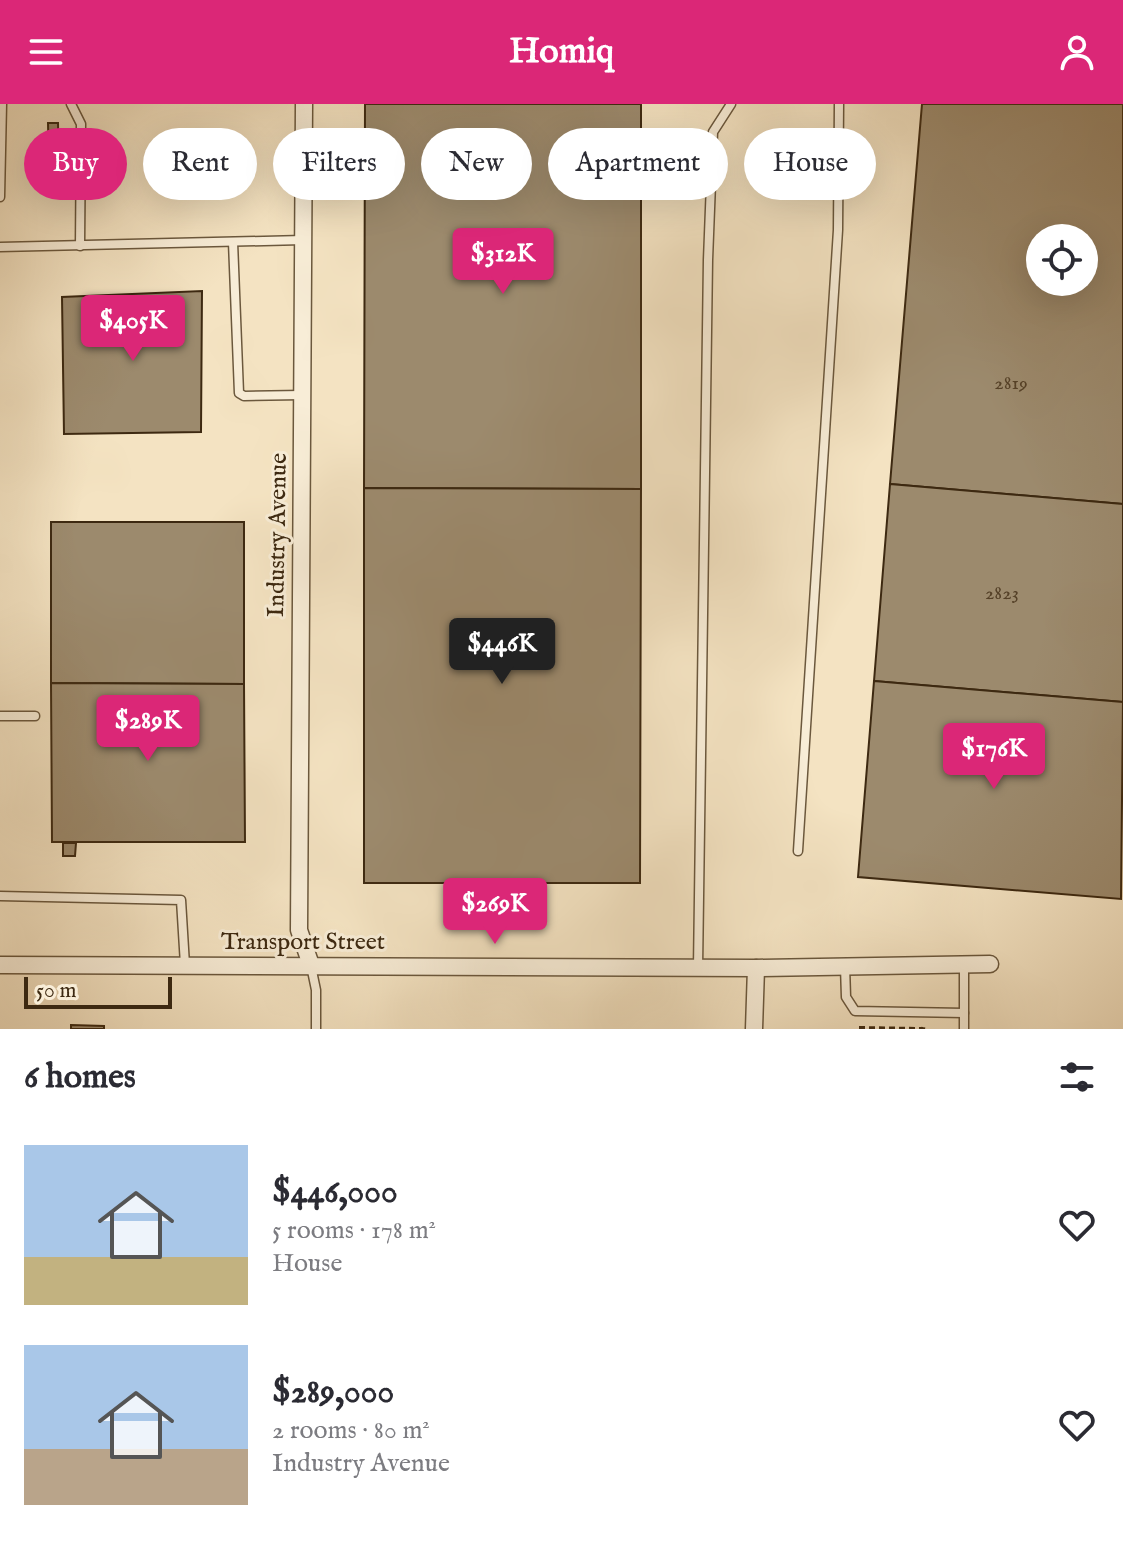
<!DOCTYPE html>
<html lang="en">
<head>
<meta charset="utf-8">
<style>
  body { margin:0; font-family:"IM FELL English",serif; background:#f7f7f7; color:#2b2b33; height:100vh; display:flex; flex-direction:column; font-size:30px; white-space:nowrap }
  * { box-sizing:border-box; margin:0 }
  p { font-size:26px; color:#7c7c81 }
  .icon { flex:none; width:44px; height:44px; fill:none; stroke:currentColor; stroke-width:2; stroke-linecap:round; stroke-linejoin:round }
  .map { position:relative; height:925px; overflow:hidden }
  .sheet { display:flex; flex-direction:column; background:#fff; flex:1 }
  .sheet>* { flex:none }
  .hud { position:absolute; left:24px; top:24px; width:1076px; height:72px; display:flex; gap:16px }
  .buttons { position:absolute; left:1026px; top:120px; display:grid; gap:16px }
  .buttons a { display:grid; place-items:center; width:72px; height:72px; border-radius:50%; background:#fff; box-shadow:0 8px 32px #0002; font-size:40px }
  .scale { position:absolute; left:24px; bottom:20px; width:148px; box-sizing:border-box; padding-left:8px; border:4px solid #3d2911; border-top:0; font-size:22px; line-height:28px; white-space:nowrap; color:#3d2911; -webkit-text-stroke:6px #f8edd7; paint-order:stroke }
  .price { position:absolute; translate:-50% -68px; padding:0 18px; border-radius:8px; background:#db2777; color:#fff; font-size:26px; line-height:52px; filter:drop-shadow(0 2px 4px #0008) }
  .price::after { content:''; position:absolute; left:50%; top:48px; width:24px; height:18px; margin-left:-12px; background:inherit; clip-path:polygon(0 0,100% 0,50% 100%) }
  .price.on { background:#222; color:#fff }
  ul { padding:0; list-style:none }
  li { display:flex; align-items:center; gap:24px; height:200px; padding:0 24px }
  li span { display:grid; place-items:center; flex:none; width:224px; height:160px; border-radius:0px; color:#555 }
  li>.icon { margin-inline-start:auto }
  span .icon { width:96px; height:96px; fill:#fffc; stroke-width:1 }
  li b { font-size:34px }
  h2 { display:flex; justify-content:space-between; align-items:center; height:96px; padding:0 24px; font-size:34px }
  .pill { padding:0 28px; border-radius:36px; background:#fff; box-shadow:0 8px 32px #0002; font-size:28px; line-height:72px }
  .pill.on { background:#db2777; color:#fff }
  header { display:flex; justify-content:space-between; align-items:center; height:104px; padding:0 24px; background:#db2777; color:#fff; font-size:36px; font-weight:800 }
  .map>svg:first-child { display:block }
  .building { fill:#9c8a6d; stroke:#3d2911; stroke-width:2; fill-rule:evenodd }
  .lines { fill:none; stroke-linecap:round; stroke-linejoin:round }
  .service-casing { stroke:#6b583d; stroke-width:11 }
  .minor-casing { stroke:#6b583d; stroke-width:19 }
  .path { stroke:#3d2911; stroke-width:4; stroke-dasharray:6 4; stroke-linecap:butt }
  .service { stroke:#f8edd7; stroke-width:8 }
  .minor { stroke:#f8edd7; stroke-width:16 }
  .labels { text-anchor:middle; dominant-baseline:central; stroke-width:6; stroke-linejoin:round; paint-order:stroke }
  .number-label { font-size:20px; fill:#554128 }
  .street-label { font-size:24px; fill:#3d2911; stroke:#f8edd7 }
</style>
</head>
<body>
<header><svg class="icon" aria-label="menu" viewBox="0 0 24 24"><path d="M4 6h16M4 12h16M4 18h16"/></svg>Homiq<svg class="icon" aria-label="person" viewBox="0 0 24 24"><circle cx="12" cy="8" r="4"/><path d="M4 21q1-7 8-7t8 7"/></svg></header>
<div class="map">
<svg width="1123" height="925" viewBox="0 0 1123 925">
  <rect width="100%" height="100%" fill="#f4e3c2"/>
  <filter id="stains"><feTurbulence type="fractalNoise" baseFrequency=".0025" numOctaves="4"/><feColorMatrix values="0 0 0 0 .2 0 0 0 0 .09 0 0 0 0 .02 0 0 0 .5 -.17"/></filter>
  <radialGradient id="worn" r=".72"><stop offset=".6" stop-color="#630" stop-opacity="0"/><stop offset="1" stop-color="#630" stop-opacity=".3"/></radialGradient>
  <g class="building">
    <path d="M365 0H641V385L364 384Z"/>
    <path d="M922 0H1123V400L890 380ZM1040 134H1084V178H1040Z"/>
    <path d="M48 19H58L59 73H49Z"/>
    <path d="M202 187 201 328 64 330 62 193Z"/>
    <path d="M890 380 1123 400V598L874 577Z"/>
    <path d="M364 384 641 385 640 779H364Z"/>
    <path d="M51 418H244V580L51 579Z"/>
    <path d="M874 577 1123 598 1121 795 858 773Z"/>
    <path d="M51 579 244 580 245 738H52Z"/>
    <path d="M63 739H76L75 752H63Z"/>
    <path d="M71 921 104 922V925H71Z"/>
  </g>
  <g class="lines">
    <defs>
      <g id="service">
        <path d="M71 0 81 20 80 142"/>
        <path d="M0 93 2 0"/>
        <path d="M233 138 239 289 244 292 302 291"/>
        <path d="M0 143 303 136"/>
        <path d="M0 612H35"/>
        <path d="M798 747 838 126 839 0"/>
        <path d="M0 792 181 796 185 861"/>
        <path d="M964 860V925"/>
        <path d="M311 862 316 886V925"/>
        <path d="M845 862 846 893 855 907 964 909"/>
        <path d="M698 864 708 156 713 28 731 0"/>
      </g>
      <g id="minor">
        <path d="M304 0 299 826 311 861"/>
        <path d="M0 861 756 864 990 860"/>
        <path d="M754 925 756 864"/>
      </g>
    </defs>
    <use href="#service" class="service-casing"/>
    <use href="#minor" class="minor-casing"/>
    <path class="path" d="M859 924 923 925 924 920"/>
    <use href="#service" class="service"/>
    <use href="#minor" class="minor"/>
  </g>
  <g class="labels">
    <g class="number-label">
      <text x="1011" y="279">2819</text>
      <text x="1002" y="489">2823</text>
    </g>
    <g class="street-label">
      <text transform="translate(278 431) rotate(-89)">Industry Avenue</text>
      <text x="303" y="838">Transport Street</text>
    </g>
  </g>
  <rect width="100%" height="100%" filter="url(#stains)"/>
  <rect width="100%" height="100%" fill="url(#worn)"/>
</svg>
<div class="buttons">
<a><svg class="icon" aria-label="locate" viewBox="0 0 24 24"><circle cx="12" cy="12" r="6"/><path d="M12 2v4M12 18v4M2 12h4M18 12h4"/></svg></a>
</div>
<div class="scale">50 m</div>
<b class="price" style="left:503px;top:192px">$312K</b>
<b class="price" style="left:133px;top:259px">$405K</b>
<b class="price on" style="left:502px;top:582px">$446K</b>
<b class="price" style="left:148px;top:659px">$289K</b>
<b class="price" style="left:994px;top:687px">$176K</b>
<b class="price" style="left:495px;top:842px">$269K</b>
<div class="hud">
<a class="pill on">Buy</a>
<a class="pill">Rent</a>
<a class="pill">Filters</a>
<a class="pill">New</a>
<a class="pill">Apartment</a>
<a class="pill">House</a>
</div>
</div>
<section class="sheet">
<h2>6 homes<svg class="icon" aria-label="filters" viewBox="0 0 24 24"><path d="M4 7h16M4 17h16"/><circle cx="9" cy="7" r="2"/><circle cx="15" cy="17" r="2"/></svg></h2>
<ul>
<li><span style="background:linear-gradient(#a9c7e8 70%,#c2b280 0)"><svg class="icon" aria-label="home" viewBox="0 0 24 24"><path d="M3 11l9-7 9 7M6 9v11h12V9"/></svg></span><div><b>$446,000</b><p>5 rooms · 178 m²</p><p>House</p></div><svg class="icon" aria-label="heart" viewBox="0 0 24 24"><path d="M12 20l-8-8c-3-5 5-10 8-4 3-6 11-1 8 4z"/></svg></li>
<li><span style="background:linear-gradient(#a9c7e8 65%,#b9a48a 0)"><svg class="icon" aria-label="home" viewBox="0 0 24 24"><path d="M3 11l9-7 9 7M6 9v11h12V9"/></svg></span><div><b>$289,000</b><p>2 rooms · 80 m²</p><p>Industry Avenue</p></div><svg class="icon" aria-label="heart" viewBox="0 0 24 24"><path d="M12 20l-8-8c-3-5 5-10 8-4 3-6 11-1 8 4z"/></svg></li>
</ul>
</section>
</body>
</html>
